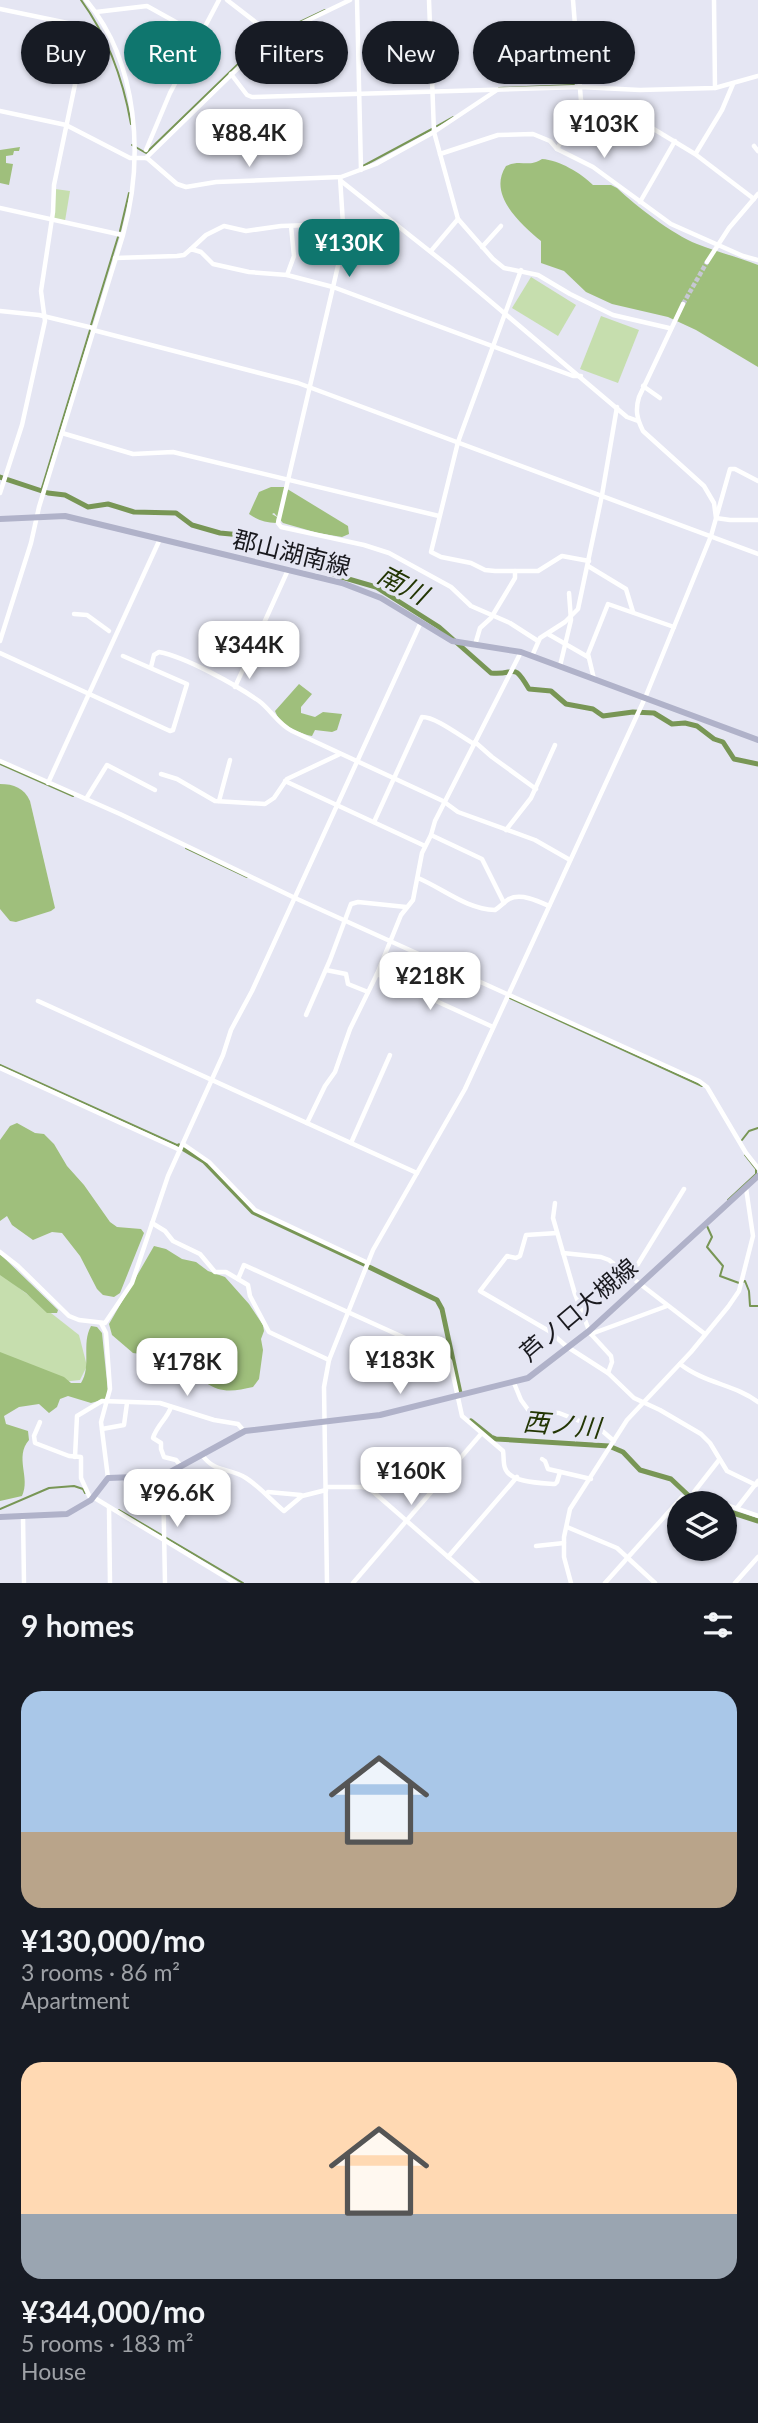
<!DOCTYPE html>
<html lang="en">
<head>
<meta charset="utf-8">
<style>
  body { margin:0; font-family:Lato,"Noto Sans JP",sans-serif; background:#20242c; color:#f1f3f6; height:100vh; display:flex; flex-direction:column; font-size:26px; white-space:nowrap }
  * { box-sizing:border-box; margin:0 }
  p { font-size:23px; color:#9ea1a6 }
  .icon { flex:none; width:38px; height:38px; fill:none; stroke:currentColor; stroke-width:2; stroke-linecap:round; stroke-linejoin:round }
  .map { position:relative; height:1583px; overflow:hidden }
  .drawer { display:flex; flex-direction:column; background:#171b24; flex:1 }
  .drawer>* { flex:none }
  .hud { position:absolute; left:21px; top:21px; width:718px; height:63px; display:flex; gap:14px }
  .controls { position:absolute; left:667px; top:1491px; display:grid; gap:14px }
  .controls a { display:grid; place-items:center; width:70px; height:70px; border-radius:50%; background:#171b24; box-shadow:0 2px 5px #0004; font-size:35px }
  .price { position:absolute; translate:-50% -60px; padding:0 16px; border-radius:14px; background:#fff; color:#222; font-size:23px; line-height:46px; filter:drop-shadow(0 2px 4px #0008) }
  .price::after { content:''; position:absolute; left:50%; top:42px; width:21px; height:16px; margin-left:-10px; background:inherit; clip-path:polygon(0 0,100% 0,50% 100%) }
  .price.selected { background:#0f766e; color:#fff }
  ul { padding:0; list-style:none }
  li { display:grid; align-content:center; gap:14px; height:371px; padding:0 21px }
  li span { display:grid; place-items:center; height:217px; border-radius:21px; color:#555 }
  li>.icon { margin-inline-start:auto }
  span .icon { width:126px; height:126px; fill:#fffc; stroke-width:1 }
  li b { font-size:30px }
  h2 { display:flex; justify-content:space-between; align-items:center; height:84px; padding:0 21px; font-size:30px }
  .tag { padding:0 24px; border-radius:32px; background:#171b24; box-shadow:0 2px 5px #0004; font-size:24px; line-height:63px }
  .tag.selected { background:#0f766e; color:#fff }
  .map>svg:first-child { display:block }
  .green { fill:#c6deae }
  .forest { fill:#9fbf7c }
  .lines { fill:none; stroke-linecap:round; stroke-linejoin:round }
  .stream { stroke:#789655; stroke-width:2 }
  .river { stroke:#789655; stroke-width:5 }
  .minor-tunnel { stroke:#c6c7d3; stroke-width:4.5; stroke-dasharray:4.5 2; stroke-linecap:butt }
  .minor { stroke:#fff; stroke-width:4.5 }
  .major { stroke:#b0b2c9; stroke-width:6 }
  .labels { text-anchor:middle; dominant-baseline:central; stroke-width:7; stroke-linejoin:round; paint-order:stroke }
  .street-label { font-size:24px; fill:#19191e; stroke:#e5e6f3 }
  .water-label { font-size:26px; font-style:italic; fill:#233604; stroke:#e5e6f3 }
</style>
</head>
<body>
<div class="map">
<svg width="758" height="1583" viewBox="0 0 758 1583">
  <rect width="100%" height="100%" fill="#e5e6f3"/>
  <g class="green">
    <path d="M55 189 70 191 65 221 54 219Z"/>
    <path d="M531 277 576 305 558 336 512 308Z"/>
    <path d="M601 316 639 330 618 383 580 369Z"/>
    <path d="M0 1273 79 1335 87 1366 80 1380 62 1382 0 1361Z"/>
  </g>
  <g class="forest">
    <path d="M20 147 19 151H14L13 155 6 156V163L13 164 9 185 0 183V150Z"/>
    <path d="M542 159C559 160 581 173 593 185H611L617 188C636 206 672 234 697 244 717 252 738 257 758 265V367L696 330 668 317 612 304 586 292 564 271 541 263V241C521 224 487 195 506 166 521 159 528 168 542 159Z"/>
    <path d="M271 487H284L348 526 349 534 342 537 318 533 283 523 274 513 272 514 277 517 276 523C266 523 257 520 249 514L259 492Z"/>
    <path d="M299 684 312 694 301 707V713L315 717 323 712 342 714 337 730 332 732 315 730 312 736C298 733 280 725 275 711Z"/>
    <path d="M0 784C14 784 24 788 30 801L55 908 51 911 16 922 10 921 0 909Z"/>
    <path d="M17 1123 35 1133 44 1134 54 1144 67 1166 84 1185 110 1222 117 1227 141 1229 144 1233 120 1293 114 1297 103 1295 97 1289 80 1256 62 1233 52 1232 33 1240 12 1225 7 1216 0 1221V1140L10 1126Z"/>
    <path d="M154 1246 166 1249 182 1259 196 1262 208 1271 225 1277 249 1304 263 1325 264 1331 261 1339 263 1350 259 1379 253 1387C235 1391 221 1394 205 1382L206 1374 192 1361 133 1353 112 1335 109 1324Z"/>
    <path d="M0 1254 58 1310 57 1313H47L26 1293 0 1275Z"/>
    <path d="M91 1326 97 1327 102 1333 108 1392 105 1399 91 1403 68 1396 60 1399 57 1407 49 1413 39 1404 19 1407 4 1416 6 1424 28 1431 29 1440C14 1457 31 1478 22 1496L0 1501V1352L64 1377 71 1383H81C92 1366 81 1344 91 1326Z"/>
  </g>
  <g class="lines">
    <g class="stream">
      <path d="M81 0C108 37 123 79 131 124"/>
      <path d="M499 88 574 85"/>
      <path d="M437 126 453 117"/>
      <path d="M132 145 146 153 264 39 325 10"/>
      <path d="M363 166 432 129"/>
      <path d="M120 231 129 193"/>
      <path d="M91 325 118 237"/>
      <path d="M41 491 90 330"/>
      <path d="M0 764 73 796"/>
      <path d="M186 848 247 877"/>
      <path d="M510 998 702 1086"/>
      <path d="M0 1065 179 1146"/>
      <path d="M742 1140 749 1131 758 1128"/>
      <path d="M728 1200 756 1174V1169L745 1155"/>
      <path d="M707 1226 712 1237 707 1247 723 1266 720 1276 739 1283 745 1281 749 1291 750 1306H758"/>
      <path d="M0 1509 49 1488 74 1486 83 1489 85 1493"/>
      <path d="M119 1510 243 1583"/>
    </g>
    <g class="river">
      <path d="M0 477 48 493 65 495 88 507 108 504 134 512 176 513 192 525 220 533 241 535 274 554 298 559 338 576 376 587 439 627 491 673C516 676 512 660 529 689L551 691 566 704 593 709 603 716 633 712 654 713 672 724 685 723 697 726 714 739 723 742 734 759 758 764"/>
      <path d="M179 1146 204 1161 253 1212 364 1264"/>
      <path d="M369 1267 437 1300 442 1309 460 1393"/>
      <path d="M471 1421 491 1437 496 1439 609 1446 623 1452 640 1470 671 1479 689 1496 708 1503"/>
      <path d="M724 1510 758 1521"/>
    </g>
    <path class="minor-tunnel" d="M683 304 707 262"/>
    <g class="minor">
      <path d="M227 0 258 24 267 40"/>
      <path d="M357 0 361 170"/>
      <path d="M429 0 434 132 458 219 493 259 504 268 538 275 570 294 613 315 669 328"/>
      <path d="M714 0 715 88"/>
      <path d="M0 9 87 27 54 185 53 212 41 291 45 321 22 425 0 493"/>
      <path d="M96 12 147 6 201 36"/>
      <path d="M231 74 247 95 252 97 580 87 640 90 715 88 758 76"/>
      <path d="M581 101 629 122 652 128 695 154 754 199"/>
      <path d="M0 111 66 125 130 158H147L177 184 186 187 216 182 341 177 376 164 434 132 497 90"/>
      <path d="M754 146 758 151"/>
      <path d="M557 149 580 108 581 101 573 0"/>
      <path d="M146 150 170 93 219 0"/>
      <path d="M696 153 722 110 733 84"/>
      <path d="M440 154 498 135 533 134 550 141 557 149 593 167 671 224 743 256 758 260"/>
      <path d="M146 158 267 40 350 0"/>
      <path d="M340 177 344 240 278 523 281 527 364 545 389 553 451 587 471 606 510 623 538 641"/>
      <path d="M341 181 451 268 627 417 638 421"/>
      <path d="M640 202 675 141"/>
      <path d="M0 208 122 235"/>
      <path d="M482 247 501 226"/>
      <path d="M191 249 206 235 224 226 246 231 281 226 344 224"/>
      <path d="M431 251 458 219"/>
      <path d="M115 258 177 256 184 255 191 249 201 252 213 264 249 272 287 275 333 287 573 376H581"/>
      <path d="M707 262 729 228 758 194"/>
      <path d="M521 270 458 442 431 552 441 557 471 563 485 570 495 571H538L562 556 589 561"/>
      <path d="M287 275 294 256 291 226"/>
      <path d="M683 304 639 397C635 410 637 419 643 431L704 486 714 503 716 518 730 520H758"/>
      <path d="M0 311 39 315 93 328"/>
      <path d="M93 330 298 383 758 554"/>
      <path d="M643 386 660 398"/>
      <path d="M62 433 133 454 173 452 439 516"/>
      <path d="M588 566 626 589 633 612"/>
      <path d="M74 614 87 615 109 631"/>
      <path d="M548 634 588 657"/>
      <path d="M0 641 31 543 39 507 123 235C144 159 139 63 86 0"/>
      <path d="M475 645 480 628 491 618 515 578V571"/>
      <path d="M0 653 170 731 173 730 187 684 123 656"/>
      <path d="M532 656 540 638 565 622 578 609 602 495 617 407"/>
      <path d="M560 666 571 620 569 593"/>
      <path d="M151 667 154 655 159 652C186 657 236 685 259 701 271 710 278 724 292 731L443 801 458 812 535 840 570 860"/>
      <path d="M594 679 588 654 608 604 674 627"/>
      <path d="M235 687 288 570"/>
      <path d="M475 742 492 757 536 789"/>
      <path d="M0 761 120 814 295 898 699 1081 707 1087 746 1153 758 1168"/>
      <path d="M161 774 177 779 215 801 265 804 274 798 287 779 340 754"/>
      <path d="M285 781 425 846"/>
      <path d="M48 783 160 539"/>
      <path d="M86 799 107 765 155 790"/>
      <path d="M219 801 230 760"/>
      <path d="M374 822 422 717C436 717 460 736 474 744"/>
      <path d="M506 830 531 798 555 745"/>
      <path d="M431 835 482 859 504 903"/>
      <path d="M418 878C444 889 466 909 495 910 500 907 504 902 509 899 521 893 538 901 549 906"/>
      <path d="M326 970 346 974 348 984 368 992"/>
      <path d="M377 974 493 1027"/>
      <path d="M38 1001 417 1173"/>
      <path d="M306 1015 330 960 351 904 358 902 406 907"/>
      <path d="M0 1068 180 1150"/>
      <path d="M307 1123 325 1086 335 1072 350 1029 377 974 401 915 413 900 422 853 431 835 435 821 521 652"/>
      <path d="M351 1143 390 1055"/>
      <path d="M183 1144 209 1162 255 1210 368 1263"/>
      <path d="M555 1203 553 1218 575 1294 590 1333 611 1356 612 1362 608 1373"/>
      <path d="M152 1223 165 1231 173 1241 200 1254 215 1272H226L248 1285 250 1296 269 1332 329 1360"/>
      <path d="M557 1233 526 1235 520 1256 516 1258 507 1256 480 1291 549 1331 566 1346 608 1373 634 1398 660 1410 701 1434 710 1443 727 1471 756 1485"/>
      <path d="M0 1252 18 1266 69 1316 79 1320 105 1323 132 1283 168 1176 223 1055 231 1030 252 991 421 622"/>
      <path d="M563 1253 601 1257 609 1260 705 1334"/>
      <path d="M630 1277 684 1189"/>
      <path d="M238 1279 244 1265 447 1357 450 1361 462 1416 503 1451C504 1456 503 1463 505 1468 510 1483 542 1483 555 1484L557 1482 560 1472"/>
      <path d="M101 1323 106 1333 110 1389 101 1422 108 1478"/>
      <path d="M591 1334 667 1306"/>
      <path d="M680 1364C704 1383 736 1385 758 1402"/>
      <path d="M514 1383 521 1400 529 1411 559 1413 600 1429 614 1441"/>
      <path d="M171 1407C167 1419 157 1425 153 1438L161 1443V1449L164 1457 176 1460 181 1466"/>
      <path d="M40 1422 34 1436 35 1443 69 1456 81 1457V1478L91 1500"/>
      <path d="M102 1429 124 1425 127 1403"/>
      <path d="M202 1455C216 1474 229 1467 246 1478 260 1487 271 1500 284 1511L302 1496 326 1490"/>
      <path d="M75 1457 77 1416 102 1401 160 1403 214 1420 238 1424 244 1431"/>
      <path d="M542 1459 545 1461 548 1469 591 1479"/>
      <path d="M719 1460 694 1492 723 1503"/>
      <path d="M163 1476 165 1583"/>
      <path d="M326 1487H362L370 1489 478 1583"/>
      <path d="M268 1492 301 1495"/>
      <path d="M93 1497 235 1583"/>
      <path d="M724 1504 758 1516"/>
      <path d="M109 1507 110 1583"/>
      <path d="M737 1508 758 1481"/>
      <path d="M23 1516 24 1583"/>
      <path d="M567 1527 617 1548 655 1583"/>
      <path d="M536 1546 564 1543"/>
      <path d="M448 1557 517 1477"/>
      <path d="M327 1583 324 1387 329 1360 373 1250 465 1089 645 698 711 536 730 469H735L758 481"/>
      <path d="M353 1583 481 1434"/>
      <path d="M571 1583 564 1557V1537L570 1509 627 1420 691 1352 728 1307 739 1291 753 1236 746 1188"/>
      <path d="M605 1583 682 1497"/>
      <path d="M735 1583 758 1557"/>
    </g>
    <g class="major">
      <path d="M0 519 65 516 342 583 381 598 452 641 521 652 758 740"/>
      <path d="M0 1517 67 1514 91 1500 108 1478 163 1476 245 1431 380 1415 528 1378 589 1331 758 1176"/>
    </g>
  </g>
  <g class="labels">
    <g class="street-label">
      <text transform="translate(292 552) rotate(14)">郡山湖南線</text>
      <text transform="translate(578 1309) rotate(-40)">芦ノ口大槻線</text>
    </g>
    <g class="water-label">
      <text transform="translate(403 584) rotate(28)">南川</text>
      <text transform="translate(562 1424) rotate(5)">西ノ川</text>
    </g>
  </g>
</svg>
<div class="controls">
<a><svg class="icon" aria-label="layers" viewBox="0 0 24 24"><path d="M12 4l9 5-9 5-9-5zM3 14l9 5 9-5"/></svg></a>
</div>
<b class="price" style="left:604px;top:160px">¥103K</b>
<b class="price" style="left:249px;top:169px">¥88.4K</b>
<b class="price selected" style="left:349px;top:279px">¥130K</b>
<b class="price" style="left:249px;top:681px">¥344K</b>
<b class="price" style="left:430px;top:1012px">¥218K</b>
<b class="price" style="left:400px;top:1396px">¥183K</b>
<b class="price" style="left:187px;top:1398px">¥178K</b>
<b class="price" style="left:411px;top:1507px">¥160K</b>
<b class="price" style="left:177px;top:1529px">¥96.6K</b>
<div class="hud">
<a class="tag">Buy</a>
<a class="tag selected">Rent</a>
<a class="tag">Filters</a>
<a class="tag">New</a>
<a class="tag">Apartment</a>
</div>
</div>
<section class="drawer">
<h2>9 homes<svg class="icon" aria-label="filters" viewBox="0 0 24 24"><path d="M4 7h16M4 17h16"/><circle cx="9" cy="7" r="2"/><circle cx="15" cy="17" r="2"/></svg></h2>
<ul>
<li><span style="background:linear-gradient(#a9c7e8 65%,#b9a48a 0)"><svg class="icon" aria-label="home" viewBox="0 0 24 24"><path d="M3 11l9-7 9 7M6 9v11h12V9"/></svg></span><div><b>¥130,000/mo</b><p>3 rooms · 86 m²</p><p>Apartment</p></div></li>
<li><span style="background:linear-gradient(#ffd9b3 70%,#9aa5b1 0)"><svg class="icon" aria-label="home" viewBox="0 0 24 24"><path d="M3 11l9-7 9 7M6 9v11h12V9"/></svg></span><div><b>¥344,000/mo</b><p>5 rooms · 183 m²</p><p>House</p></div></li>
</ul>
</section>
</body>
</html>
